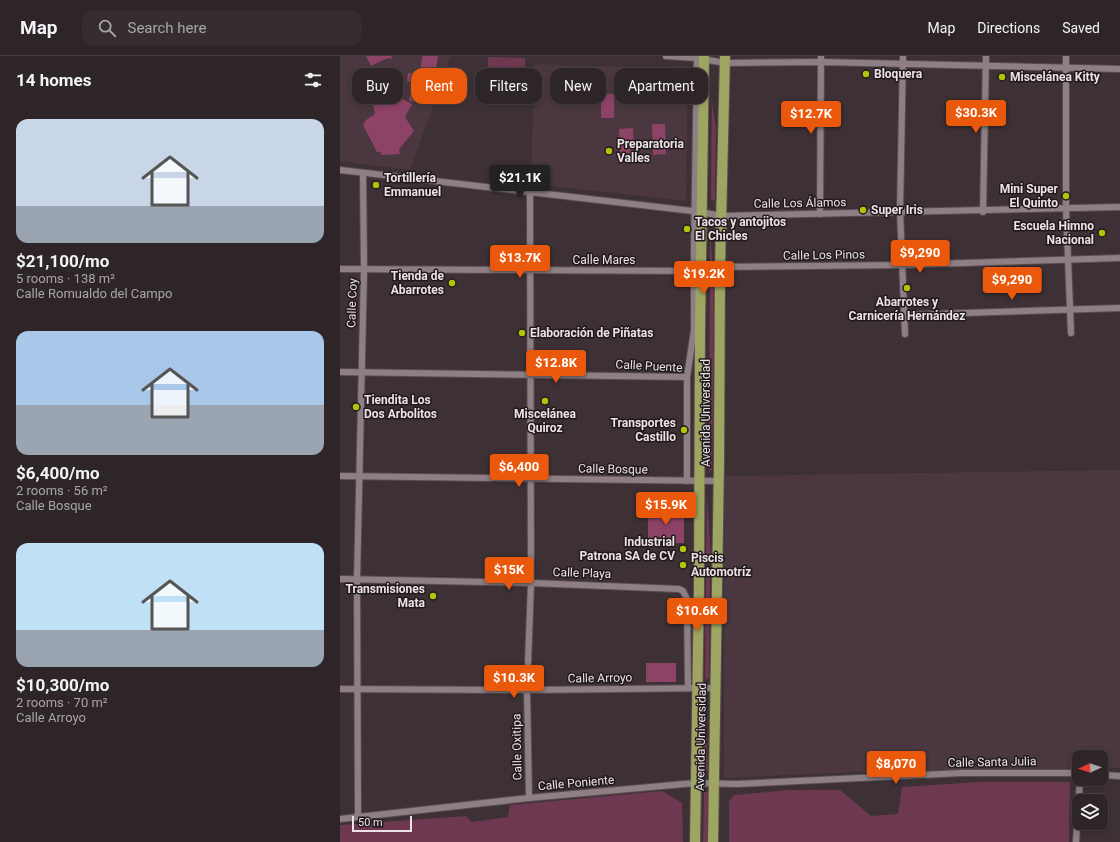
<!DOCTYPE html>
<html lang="en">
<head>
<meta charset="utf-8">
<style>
  body { margin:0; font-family:Roboto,sans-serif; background:#362d30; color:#f1f3f6; height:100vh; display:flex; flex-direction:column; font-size:15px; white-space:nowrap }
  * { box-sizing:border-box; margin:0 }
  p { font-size:13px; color:#a7a5a8 }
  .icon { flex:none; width:22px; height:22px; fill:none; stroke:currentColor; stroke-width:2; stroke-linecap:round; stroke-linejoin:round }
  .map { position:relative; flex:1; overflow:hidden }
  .drawer { display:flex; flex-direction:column; background:#2e2528; width:340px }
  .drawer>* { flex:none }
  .guide { position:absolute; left:12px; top:12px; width:380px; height:36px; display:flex; gap:8px }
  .needle { width:26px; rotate:267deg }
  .buttons { position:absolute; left:732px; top:694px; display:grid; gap:8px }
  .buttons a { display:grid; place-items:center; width:36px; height:36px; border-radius:8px; background:#2e2528; box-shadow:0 2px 6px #0003,0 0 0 1px #494245; font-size:20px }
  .scale { position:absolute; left:12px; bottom:10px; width:60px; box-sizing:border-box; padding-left:4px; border:2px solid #ebe2e5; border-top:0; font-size:11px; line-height:14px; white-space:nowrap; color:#ebe2e5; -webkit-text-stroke:3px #201a1d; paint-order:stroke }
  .price { position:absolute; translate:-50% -34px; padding:0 9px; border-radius:4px; background:#ea580c; color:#fff; font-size:13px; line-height:26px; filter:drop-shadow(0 1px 2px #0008) }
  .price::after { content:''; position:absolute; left:50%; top:24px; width:12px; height:9px; margin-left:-6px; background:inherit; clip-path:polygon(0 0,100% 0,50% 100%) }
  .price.on { background:#222; color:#fff }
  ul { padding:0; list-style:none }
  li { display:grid; align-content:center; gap:8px; height:212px; padding:0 16px }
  li span { display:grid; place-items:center; height:124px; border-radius:12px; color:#555 }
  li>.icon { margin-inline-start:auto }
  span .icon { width:72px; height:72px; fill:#fffc; stroke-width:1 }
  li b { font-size:17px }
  h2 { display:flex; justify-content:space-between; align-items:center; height:48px; padding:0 16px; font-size:17px }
  .chip { padding:0 14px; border-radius:12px; background:#2e2528; box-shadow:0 2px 6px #0003,0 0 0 1px #494245; font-size:14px; line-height:36px }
  .chip.on { background:#ea580c; color:#fff }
  header { display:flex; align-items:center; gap:24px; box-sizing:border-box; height:56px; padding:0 20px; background:#2e2528; border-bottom:1px solid #494245 }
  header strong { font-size:19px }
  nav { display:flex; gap:22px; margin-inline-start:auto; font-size:14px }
  .search { width:280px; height:36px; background:#362d30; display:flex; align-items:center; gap:10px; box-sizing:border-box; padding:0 14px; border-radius:12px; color:#a7a5a8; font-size:15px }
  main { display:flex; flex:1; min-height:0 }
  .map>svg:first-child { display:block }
  .built { fill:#4a373f }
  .green { fill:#6e3850 }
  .building { fill:#8d4365 }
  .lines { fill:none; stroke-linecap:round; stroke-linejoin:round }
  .minor-casing { stroke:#584d51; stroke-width:8 }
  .primary-casing { stroke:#584d51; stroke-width:12 }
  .minor { stroke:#8e7f85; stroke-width:6 }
  .primary { stroke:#9ea461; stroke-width:10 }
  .poi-dot { fill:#aec508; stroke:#201a1d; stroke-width:1.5 }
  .labels { text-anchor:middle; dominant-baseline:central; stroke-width:3; stroke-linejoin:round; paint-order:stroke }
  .poi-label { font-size:12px; font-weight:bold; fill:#ebe2e5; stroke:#201a1d; text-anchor:start }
  .street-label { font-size:12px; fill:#ebe2e5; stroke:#201a1d }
</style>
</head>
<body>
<header>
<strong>Map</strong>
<div class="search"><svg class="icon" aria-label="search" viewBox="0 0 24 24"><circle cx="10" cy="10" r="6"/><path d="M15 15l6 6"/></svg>Search here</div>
<nav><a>Map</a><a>Directions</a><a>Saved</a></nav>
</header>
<main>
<section class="drawer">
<h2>14 homes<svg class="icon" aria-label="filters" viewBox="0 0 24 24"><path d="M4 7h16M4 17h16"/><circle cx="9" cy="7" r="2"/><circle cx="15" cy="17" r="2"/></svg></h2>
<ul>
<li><span style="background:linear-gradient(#c9d6e8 70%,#9aa5b1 0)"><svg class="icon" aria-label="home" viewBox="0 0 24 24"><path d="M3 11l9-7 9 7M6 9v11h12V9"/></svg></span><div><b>$21,100/mo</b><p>5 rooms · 138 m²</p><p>Calle Romualdo del Campo</p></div></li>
<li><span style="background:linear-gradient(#a9c7e8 60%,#9aa5b1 0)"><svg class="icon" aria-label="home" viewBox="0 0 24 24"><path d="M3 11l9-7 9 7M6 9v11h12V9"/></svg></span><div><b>$6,400/mo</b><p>2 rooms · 56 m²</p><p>Calle Bosque</p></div></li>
<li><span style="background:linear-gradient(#bfe0f5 70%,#9aa5b1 0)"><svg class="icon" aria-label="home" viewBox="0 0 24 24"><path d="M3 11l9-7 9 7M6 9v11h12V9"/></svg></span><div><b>$10,300/mo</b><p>2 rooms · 70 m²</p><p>Calle Arroyo</p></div></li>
</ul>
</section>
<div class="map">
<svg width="780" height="786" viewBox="0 0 780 786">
  <rect width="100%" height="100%" fill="#3d3135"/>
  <g class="built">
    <path d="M0 0H111L70 114 0 105Z"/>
    <path d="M194 8 293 11 348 10 346 145 191 128Z"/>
    <path d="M780 414V712H761V701H739V713L515 716 384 722V420Z"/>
  </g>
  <g class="green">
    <path d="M148 1 185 2V22L148 21Z"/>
    <path d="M372 17V47L376 71 375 143 373 145 371 143Z"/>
    <path d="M370 172 374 231 372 414 369 416Z"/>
    <path d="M367 440 371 500 369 502 366 499Z"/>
    <path d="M368 516 370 518 369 621 366 624 365 622 366 517Z"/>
    <path d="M365 649 368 714 366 715 363 714Z"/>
    <path d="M638 726H730L729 786H389V746L394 739 448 734H500L531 760 558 758 562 731Z"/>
    <path d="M322 735 342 747 343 786H0V769L126 760 132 766 168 761 170 749Z"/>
    <path d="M365 735 368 737 367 786H363L364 737Z"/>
  </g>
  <g class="building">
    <path d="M26 0H52L51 3 48 2 31 10Z"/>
    <path d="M82 0H98L96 13H93L92 28H89L87 47 69 45 72 26 67 25 68 17 80 18Z"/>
    <path d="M280 12 304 13V26H280Z"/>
    <path d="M323 23H336V37L323 38Z"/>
    <path d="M147 24H184L183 44H146Z"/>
    <rect x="261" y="38" width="13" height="24"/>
    <path d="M56 40 72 48 65 61 74 75 59 93 60 98 41 99V96H37L23 69 26 64 35 58 32 43Z"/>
    <path d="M312 68H325L326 98 313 99Z"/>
    <path d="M293 72 294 97 280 98 279 73Z"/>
    <path d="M308 452H344V487L308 488Z"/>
    <rect x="306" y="607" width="30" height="19"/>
  </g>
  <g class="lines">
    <defs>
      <g id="minor">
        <path d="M326 0 357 2 385 7 481 6 780 13"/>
        <path d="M563 0 560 155 565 278"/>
        <path d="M726 0V153L731 277"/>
        <path d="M0 114 361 156 381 160C514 158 647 155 780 151"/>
        <path d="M643 156 646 0"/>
        <path d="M480 158 481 0"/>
        <path d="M380 211 562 209 780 202"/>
        <path d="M0 213 361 215"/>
        <path d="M564 259 780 252"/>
        <path d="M0 316 347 321V425"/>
        <path d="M347 321 354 274V192L357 2"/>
        <path d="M0 420 379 425"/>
        <path d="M0 523 191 527 339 533 343 535 347 543 348 632"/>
        <path d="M0 633 187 634 375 632"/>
        <path d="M761 719 780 720"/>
        <path d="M189 742 187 634 191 527 190 135"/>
        <path d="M18 761 17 524 24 214 23 117"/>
        <path d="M0 763 189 742 355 727 397 728 622 717H739"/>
        <path d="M736 786 740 723"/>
      </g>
      <g id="primary">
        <path d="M355 786 359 530 360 274 364 0"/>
        <path d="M373 786 379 406 380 211 385 0"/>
      </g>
    </defs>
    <use href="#minor" class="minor-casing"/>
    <use href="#primary" class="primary-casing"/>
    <use href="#minor" class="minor"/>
    <use href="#primary" class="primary"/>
  </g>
  <g class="poi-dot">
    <circle cx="526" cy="18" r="4"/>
    <circle cx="662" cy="21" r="4"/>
    <circle cx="269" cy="95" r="4"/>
    <circle cx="36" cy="129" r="4"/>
    <circle cx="726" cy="140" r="4"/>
    <circle cx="523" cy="154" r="4"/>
    <circle cx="347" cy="173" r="4"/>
    <circle cx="762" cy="177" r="4"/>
    <circle cx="112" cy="227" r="4"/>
    <circle cx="567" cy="232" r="4"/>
    <circle cx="182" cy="277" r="4"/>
    <circle cx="205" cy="345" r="4"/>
    <circle cx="16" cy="351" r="4"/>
    <circle cx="344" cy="374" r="4"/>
    <circle cx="343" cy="493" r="4"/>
    <circle cx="343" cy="509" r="4"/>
    <circle cx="93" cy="540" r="4"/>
  </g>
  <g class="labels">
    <g class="poi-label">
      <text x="534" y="18">Bloquera</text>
      <text x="670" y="21">Miscelánea Kitty</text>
      <text x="277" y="88">Preparatoria<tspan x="277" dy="14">Valles</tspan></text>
      <text x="44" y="122">Tortillería<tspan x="44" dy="14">Emmanuel</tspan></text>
      <text x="718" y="133" text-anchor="end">Mini Super<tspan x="718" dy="14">El Quinto</tspan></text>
      <text x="531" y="154">Super Iris</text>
      <text x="355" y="166">Tacos y antojitos<tspan x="355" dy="14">El Chicles</tspan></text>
      <text x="754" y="170" text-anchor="end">Escuela Himno<tspan x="754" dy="14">Nacional</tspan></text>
      <text x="104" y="220" text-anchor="end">Tienda de<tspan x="104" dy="14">Abarrotes</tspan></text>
      <text x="567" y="246" text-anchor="middle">Abarrotes y<tspan x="567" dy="14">Carnicería Hernández</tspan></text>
      <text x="190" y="277">Elaboración de Piñatas</text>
      <text x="24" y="344">Tiendita Los<tspan x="24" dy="14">Dos Arbolitos</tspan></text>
      <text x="205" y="358" text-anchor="middle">Miscelánea<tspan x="205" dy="14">Quiroz</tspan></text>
      <text x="336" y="367" text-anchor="end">Transportes<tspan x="336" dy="14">Castillo</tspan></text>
      <text x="335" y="486" text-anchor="end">Industrial<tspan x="335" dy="14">Patrona SA de CV</tspan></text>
      <text x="351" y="502">Piscis<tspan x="351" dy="14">Automotríz</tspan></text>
      <text x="85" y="533" text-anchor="end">Transmisiones<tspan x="85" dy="14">Mata</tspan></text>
    </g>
    <g class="street-label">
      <text transform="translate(460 147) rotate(-1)">Calle Los Álamos</text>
      <text transform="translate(484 199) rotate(-1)">Calle Los Pinos</text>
      <text x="264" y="204">Calle Mares</text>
      <text transform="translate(12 247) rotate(-88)">Calle Coy</text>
      <text transform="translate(309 310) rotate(3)">Calle Puente</text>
      <text transform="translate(366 357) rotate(-90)">Avenida Universidad</text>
      <text transform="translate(273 413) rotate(1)">Calle Bosque</text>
      <text transform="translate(242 517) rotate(2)">Calle Playa</text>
      <text transform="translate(260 622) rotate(-1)">Calle Arroyo</text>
      <text transform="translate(361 681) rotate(-89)">Avenida Universidad</text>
      <text transform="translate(177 691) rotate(-91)">Calle Oxitipa</text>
      <text transform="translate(652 706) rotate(-1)">Calle Santa Julia</text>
      <text transform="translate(236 727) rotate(-5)">Calle Poniente</text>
    </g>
  </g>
</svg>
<div class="buttons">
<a><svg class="needle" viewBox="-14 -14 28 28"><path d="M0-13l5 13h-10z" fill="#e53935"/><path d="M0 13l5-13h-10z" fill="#a7a5a8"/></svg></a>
<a><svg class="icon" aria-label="layers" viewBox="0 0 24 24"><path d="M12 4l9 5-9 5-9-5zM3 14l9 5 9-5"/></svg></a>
</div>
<div class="scale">50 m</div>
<b class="price" style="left:636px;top:78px">$30.3K</b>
<b class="price" style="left:471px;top:79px">$12.7K</b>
<b class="price on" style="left:180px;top:143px">$21.1K</b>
<b class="price" style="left:580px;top:218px">$9,290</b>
<b class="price" style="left:180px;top:223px">$13.7K</b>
<b class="price" style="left:364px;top:239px">$19.2K</b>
<b class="price" style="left:672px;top:245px">$9,290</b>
<b class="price" style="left:216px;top:328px">$12.8K</b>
<b class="price" style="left:179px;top:432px">$6,400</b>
<b class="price" style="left:326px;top:470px">$15.9K</b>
<b class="price" style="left:169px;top:535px">$15K</b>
<b class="price" style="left:357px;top:576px">$10.6K</b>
<b class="price" style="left:174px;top:643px">$10.3K</b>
<b class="price" style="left:556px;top:729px">$8,070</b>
<div class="guide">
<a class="chip">Buy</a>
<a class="chip on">Rent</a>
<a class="chip">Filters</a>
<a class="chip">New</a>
<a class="chip">Apartment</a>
</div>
</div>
</main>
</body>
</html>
